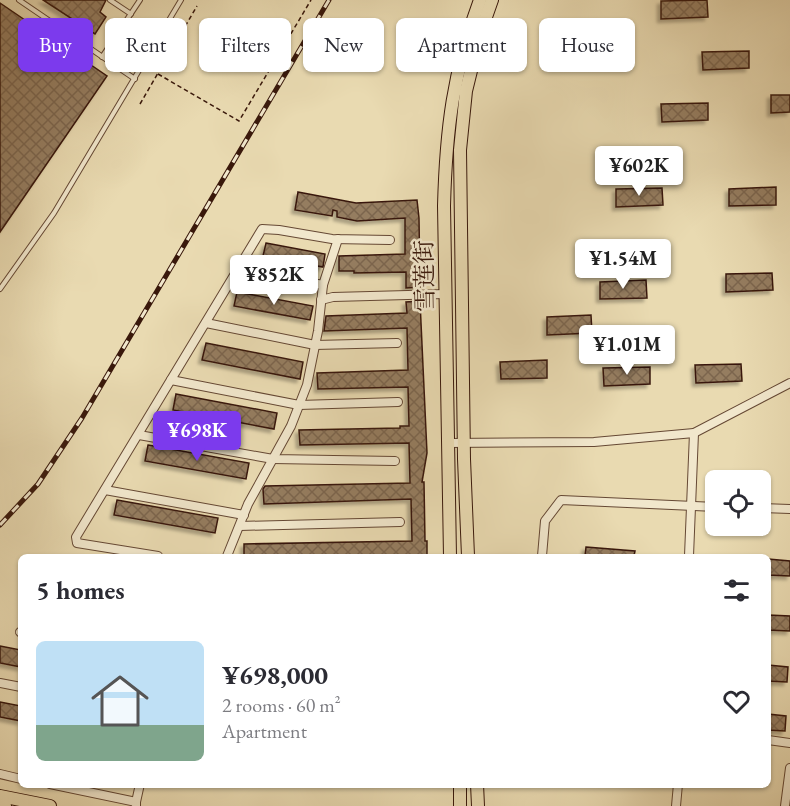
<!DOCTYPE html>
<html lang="en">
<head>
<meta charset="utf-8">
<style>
  body { margin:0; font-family:"EB Garamond","Noto Serif SC",serif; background:#f2f2f3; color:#2b2b33; height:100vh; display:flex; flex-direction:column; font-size:22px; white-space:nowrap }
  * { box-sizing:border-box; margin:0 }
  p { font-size:20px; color:#7c7c81 }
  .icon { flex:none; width:33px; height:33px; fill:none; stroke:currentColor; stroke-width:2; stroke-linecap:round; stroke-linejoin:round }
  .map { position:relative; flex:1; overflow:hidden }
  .panel { position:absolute; left:18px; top:554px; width:753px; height:234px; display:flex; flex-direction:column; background:#fff; border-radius:9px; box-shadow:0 2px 4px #0004 }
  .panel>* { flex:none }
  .guide { position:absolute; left:18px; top:18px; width:754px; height:54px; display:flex; gap:12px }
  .controls { position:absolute; left:705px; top:470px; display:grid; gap:12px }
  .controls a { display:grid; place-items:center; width:66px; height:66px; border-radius:9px; background:#fff; box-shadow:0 2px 4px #0004; font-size:30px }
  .price { position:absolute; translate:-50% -51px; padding:0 14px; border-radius:6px; background:#fff; color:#222; font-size:20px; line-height:39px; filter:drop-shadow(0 2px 3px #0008) }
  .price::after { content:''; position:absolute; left:50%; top:36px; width:18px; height:14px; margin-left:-9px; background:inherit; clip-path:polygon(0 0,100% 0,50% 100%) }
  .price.on { background:#7c3aed; color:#fff }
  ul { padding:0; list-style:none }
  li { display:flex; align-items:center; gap:18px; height:150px; padding:0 18px }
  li+li { border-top:2px solid #e1e1e2 }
  li span { display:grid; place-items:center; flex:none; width:168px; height:120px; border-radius:9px; color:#555 }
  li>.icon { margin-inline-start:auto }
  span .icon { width:72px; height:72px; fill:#fffc; stroke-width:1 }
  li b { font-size:26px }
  h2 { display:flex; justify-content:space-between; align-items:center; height:72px; padding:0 18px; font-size:26px }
  .chip { padding:0 21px; border-radius:9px; background:#fff; box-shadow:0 2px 4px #0004; font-size:21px; line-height:54px }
  .chip.on { background:#7c3aed; color:#fff }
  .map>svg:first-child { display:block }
  .building { fill:url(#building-cross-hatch); stroke:#39180b; stroke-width:1.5; filter:url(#shadow) }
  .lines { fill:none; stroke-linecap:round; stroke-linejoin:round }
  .service-casing { stroke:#654834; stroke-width:6 }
  .minor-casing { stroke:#654834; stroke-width:10 }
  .primary-casing { stroke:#39180b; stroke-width:14 }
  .path { stroke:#39180b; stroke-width:1.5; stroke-dasharray:4.5 3; stroke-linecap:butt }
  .service { stroke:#f1e7cc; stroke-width:4 }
  .minor { stroke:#f1e7cc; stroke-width:8 }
  .primary { stroke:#e9dab1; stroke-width:12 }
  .rail-casing { stroke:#39180b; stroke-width:5 }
  .rail { stroke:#f1e7cc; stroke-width:3; stroke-dasharray:9; stroke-linecap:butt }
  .labels { text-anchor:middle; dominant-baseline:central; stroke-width:5; stroke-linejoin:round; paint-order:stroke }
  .street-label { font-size:24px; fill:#39180b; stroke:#f1e7cc }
</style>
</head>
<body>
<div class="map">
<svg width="790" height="806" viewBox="0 0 790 806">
  <defs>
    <pattern id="building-cross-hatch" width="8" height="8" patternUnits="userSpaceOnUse" patternTransform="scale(1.5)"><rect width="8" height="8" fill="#957d61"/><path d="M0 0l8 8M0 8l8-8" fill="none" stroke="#7b654e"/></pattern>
    <filter id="shadow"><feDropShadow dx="-3.5" dy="3.5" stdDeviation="1.5" flood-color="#0004"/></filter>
  </defs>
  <rect width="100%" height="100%" fill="#e9dab1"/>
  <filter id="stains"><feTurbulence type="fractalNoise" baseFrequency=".00333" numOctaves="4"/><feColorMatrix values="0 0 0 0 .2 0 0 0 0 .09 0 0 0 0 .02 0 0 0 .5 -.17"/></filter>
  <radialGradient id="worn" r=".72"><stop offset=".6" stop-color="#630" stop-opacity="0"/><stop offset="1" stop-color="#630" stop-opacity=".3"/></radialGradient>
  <g class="building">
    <path d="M43 0H106L100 12 106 17 95 34Z"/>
    <path d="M707 0 708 17 661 19V1Z"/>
    <path d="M0 3 107 76 0 232Z"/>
    <path d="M749 51V68L703 70 702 52Z"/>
    <path d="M771 95H790V112L771 113Z"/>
    <path d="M708 103V120L662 122 661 104Z"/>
    <path d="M776 187V205L729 206V189Z"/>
    <path d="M662 188 663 205 616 207V189Z"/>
    <path d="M298 192 356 203 417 200 419 218 420 287 406 288V272L354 273V271H339V256L405 254V218L357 221 337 217V211L333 210 332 216 295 210Z"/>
    <path d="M266 243 325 254 323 267 263 256Z"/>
    <path d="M772 273 773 290 726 292V274Z"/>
    <path d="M646 280 647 298 600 299V282Z"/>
    <path d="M237 292 313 306 310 320 234 306Z"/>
    <path d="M420 301 427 453 422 482H424L425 541H427V556H244V544L412 541 411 499 264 504 263 489 265 486 410 483 409 443 300 445 299 430 400 428V426H409L408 387 318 389 317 373 408 370 407 328 324 331 326 316 407 313 406 302Z"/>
    <path d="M591 315 592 333 547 335V317Z"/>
    <path d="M206 343 303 362 300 379 202 360Z"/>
    <path d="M547 360V378L501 379 500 362Z"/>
    <path d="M741 364 742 381 696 383 695 365Z"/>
    <path d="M650 367V384L604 386 603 368Z"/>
    <path d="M176 394 277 413 274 429 173 410Z"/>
    <path d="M148 445 249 463 246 479 145 461Z"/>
    <path d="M117 500 218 518 215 533 114 515Z"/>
    <path d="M586 547 635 551 634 556H585Z"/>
    <path d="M768 559 790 561V576L768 575Z"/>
    <path d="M768 615 790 616V631L768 630Z"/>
    <path d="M0 646 21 650V667L0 663Z"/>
    <path d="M768 665 788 667 787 682 768 681Z"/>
    <path d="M0 702 21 706V721L0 717Z"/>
    <path d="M768 714 786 716 785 731 768 730Z"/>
  </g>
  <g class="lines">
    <defs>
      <g id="service">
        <path d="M19 0 135 79"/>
        <path d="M110 0 131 14"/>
        <path d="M102 57 140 0"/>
        <path d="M0 289 54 213 181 0"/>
      </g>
      <g id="minor">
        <path d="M238 269 323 285"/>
        <path d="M321 300 333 297 445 294"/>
        <path d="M206 323 315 345 397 343"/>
        <path d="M171 380 299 405 398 402"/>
        <path d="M139 435 273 459 395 461"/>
        <path d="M448 443 594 442 694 433 790 383"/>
        <path d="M105 490 244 515"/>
        <path d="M760 508 790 509"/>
        <path d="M240 526 400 522"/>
        <path d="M158 556 77 543 76 537 262 229 279 230 332 239 390 240"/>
        <path d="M227 556 248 504 291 426 307 385 318 331 323 285 338 239"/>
        <path d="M542 556 545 521 561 500 716 507"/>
        <path d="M689 556 694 433"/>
        <path d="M20 632 21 633"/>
        <path d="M0 683 21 687"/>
        <path d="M768 740 790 743"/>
        <path d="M0 774 21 779"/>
        <path d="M50 784 136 802V806"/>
        <path d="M136 802 140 784"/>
        <path d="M676 806 678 784"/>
        <path d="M785 806 790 768"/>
      </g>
      <g id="primary">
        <path d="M450 556 444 206C446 130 453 71 480 0"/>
        <path d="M468 556 464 459 460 150 466 91 480 34 492 0"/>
        <path d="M460 784V806"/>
        <path d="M477 784 478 806"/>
        <path d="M0 796 50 806"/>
        <path d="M0 805 5 806"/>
      </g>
    </defs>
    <use href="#service" class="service-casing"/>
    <use href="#minor" class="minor-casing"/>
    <use href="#primary" class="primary-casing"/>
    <g class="path">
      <path d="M158 74 239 121 311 0"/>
      <path d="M140 104 197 6"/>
    </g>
    <use href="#service" class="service"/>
    <use href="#minor" class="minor"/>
    <use href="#primary" class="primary"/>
    <defs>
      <path id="rail" d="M0 525 38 484 82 418 329 0"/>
    </defs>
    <use href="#rail" class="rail-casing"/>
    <use href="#rail" class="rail"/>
  </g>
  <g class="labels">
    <g class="street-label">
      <text transform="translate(424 276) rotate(-91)">雪莲街</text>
    </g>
  </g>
  <rect width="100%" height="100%" filter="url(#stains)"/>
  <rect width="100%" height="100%" fill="url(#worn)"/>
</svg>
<div class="controls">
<a><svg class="icon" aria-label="locate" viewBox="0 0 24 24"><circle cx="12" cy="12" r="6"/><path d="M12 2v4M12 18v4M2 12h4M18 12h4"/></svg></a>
</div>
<b class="price" style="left:639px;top:197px">¥602K</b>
<b class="price" style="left:623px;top:290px">¥1.54M</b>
<b class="price" style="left:274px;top:306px">¥852K</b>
<b class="price" style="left:627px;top:376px">¥1.01M</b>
<b class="price on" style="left:197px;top:462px">¥698K</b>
<div class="guide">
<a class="chip on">Buy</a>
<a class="chip">Rent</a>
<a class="chip">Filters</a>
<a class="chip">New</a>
<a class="chip">Apartment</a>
<a class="chip">House</a>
</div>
<section class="panel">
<h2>5 homes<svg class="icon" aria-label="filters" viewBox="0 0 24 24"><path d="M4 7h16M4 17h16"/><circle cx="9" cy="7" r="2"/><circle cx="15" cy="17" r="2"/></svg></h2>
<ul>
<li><span style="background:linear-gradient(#bfe0f5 70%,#7fa58c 0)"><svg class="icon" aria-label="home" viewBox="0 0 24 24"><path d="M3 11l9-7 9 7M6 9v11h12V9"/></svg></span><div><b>¥698,000</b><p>2 rooms · 60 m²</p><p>Apartment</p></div><svg class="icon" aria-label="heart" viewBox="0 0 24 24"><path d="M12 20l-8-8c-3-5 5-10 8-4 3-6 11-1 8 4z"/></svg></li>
</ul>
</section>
</div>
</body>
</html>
